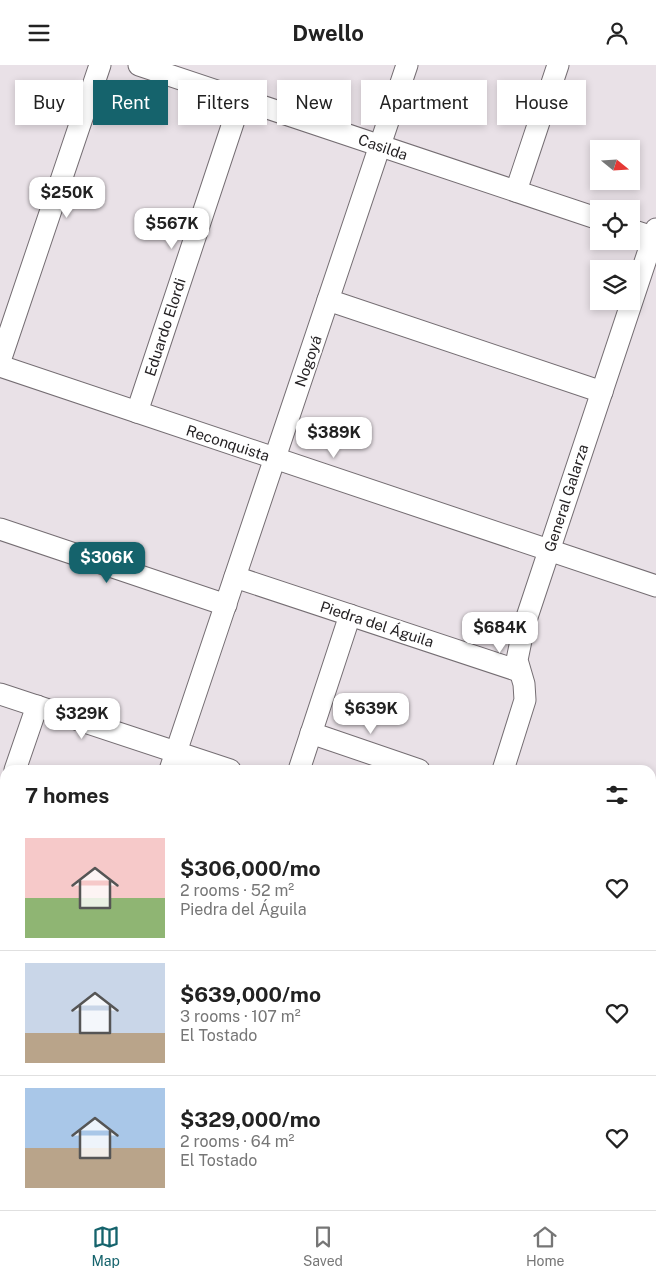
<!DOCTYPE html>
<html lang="en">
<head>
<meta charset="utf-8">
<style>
  body { margin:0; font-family:"Public Sans",sans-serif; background:#f2f2f2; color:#222; height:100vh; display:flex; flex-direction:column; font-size:19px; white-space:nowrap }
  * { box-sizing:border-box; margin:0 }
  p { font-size:16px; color:#767676 }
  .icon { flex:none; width:28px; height:28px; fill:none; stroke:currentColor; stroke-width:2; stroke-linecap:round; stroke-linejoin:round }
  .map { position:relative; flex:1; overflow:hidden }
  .drawer { position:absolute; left:0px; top:700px; width:656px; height:445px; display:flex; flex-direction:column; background:#fff; border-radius:15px 15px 0 0; box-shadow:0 2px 8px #0003 }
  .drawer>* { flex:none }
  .guide { position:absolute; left:15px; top:15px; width:626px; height:45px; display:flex; gap:10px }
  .needle { width:32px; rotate:108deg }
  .fabs { position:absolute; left:590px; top:75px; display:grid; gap:10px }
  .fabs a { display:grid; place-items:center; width:50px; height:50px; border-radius:0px; background:#fff; box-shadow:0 2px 8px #0003; font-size:25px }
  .price { position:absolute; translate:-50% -42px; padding:0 11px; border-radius:10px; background:#fff; color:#222; font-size:16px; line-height:32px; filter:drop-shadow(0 1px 2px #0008) }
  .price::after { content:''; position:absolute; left:50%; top:30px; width:15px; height:11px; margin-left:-8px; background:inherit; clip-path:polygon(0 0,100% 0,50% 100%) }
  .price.selected { background:#15636c; color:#fff }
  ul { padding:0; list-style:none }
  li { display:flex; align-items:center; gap:15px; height:125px; padding:0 25px }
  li+li { border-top:1px solid #e0e0e0 }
  li span { display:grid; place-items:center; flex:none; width:140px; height:100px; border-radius:0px; color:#555 }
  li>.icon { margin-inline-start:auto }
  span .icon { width:60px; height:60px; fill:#fffc; stroke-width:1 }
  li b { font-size:21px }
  h2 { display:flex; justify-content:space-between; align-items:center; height:60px; padding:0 25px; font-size:21px }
  .pill { padding:0 18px; border-radius:0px; background:#fff; box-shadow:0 2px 8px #0003; font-size:18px; line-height:45px }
  .pill.selected { background:#15636c; color:#fff }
  header { display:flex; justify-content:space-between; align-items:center; height:65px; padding:0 25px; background:#fff; font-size:22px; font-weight:700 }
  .dock { display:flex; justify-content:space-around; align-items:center; height:70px; border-top:1px solid #e0e0e0; background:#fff; font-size:14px; color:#767676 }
  .dock a { display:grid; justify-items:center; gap:2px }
  .dock .selected { color:#15636c }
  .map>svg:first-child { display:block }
  .pitch { fill:#e2b9d7 }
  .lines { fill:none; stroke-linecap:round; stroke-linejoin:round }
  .service-casing { stroke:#756e73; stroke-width:12 }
  .minor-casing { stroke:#756e73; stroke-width:23 }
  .tertiary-casing { stroke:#756e73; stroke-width:28 }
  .secondary-casing { stroke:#756e73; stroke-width:29 }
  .service { stroke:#fff; stroke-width:10 }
  .minor { stroke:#fff; stroke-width:21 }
  .tertiary { stroke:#fff; stroke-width:26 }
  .secondary { stroke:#fff; stroke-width:28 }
  .labels { text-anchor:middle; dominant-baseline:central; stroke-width:4; stroke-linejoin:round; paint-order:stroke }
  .street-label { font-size:15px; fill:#262325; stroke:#fff }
</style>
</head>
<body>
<header><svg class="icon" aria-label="menu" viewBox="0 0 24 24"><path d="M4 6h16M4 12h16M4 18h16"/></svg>Dwello<svg class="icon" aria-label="person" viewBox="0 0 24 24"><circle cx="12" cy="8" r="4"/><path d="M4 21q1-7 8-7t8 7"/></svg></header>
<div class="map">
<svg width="656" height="1145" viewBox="0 0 656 1145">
  <rect width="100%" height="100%" fill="#e9e1e7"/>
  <path class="pitch" d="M656 1090V1132L651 1130V1104Z"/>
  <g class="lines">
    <defs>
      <path id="service" d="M651 790H656"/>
      <g id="minor">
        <path d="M139 0 599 154"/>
        <path d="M516 126 558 0"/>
        <path d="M631 165 656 173"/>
        <path d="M328 235 602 327"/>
        <path d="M0 296 100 0"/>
        <path d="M0 301 656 521"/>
        <path d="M137 347 241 34"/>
        <path d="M0 464 226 540"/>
        <path d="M235 512 519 606"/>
        <path d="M0 629 230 705"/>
        <path d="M311 668 419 705"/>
        <path d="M15 705 37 641"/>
        <path d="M170 705 407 0"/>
        <path d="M299 705 350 550"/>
        <path d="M503 705 525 635 524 619 517 595 524 561 656 164"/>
        <path d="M0 749 5 735"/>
        <path d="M33 1145 35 1140"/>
        <path d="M213 1145 214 1140"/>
        <path d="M390 1145 392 1140"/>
      </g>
      <g id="tertiary">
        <path d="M0 960 5 962"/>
        <path d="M525 1140 540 1145"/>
      </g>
      <g id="secondary">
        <path d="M651 773 656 741"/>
        <path d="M596 1145 597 1140"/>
      </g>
    </defs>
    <use href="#service" class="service-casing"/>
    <use href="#minor" class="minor-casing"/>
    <use href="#tertiary" class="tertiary-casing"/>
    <use href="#secondary" class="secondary-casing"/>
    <use href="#service" class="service"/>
    <use href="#minor" class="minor"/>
    <use href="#tertiary" class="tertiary"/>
    <use href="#secondary" class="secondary"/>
  </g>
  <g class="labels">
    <g class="street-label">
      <text transform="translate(383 82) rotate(19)">Casilda</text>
      <text transform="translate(165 262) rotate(-72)">Eduardo Elordi</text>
      <text transform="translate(308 296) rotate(-71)">Nogoyá</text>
      <text transform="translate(228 378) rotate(18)">Reconquista</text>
      <text transform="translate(566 433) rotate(-72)">General Galarza</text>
      <text transform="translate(377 559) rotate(18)">Piedra del Águila</text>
    </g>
  </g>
</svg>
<div class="fabs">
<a><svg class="needle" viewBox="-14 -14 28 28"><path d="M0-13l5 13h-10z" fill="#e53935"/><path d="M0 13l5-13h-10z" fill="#767676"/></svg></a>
<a><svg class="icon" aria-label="locate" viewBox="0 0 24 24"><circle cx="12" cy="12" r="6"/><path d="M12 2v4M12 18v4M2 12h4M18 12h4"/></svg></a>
<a><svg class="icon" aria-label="layers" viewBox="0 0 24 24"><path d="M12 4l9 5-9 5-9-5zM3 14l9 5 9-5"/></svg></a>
</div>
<b class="price" style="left:67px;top:154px">$250K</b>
<b class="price" style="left:172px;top:185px">$567K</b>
<b class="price" style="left:334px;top:394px">$389K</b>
<b class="price selected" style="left:107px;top:519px">$306K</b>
<b class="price" style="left:500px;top:589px">$684K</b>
<b class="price" style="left:371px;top:670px">$639K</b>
<b class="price" style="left:82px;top:675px">$329K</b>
<div class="guide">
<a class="pill">Buy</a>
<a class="pill selected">Rent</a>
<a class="pill">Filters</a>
<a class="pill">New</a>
<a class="pill">Apartment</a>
<a class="pill">House</a>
</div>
<section class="drawer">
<h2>7 homes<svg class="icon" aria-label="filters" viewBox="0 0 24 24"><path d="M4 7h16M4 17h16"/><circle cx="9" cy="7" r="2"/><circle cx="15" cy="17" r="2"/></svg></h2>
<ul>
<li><span style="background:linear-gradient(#f6c9c9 60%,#8fb573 0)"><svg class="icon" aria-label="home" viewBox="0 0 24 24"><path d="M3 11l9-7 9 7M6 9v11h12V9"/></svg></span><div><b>$306,000/mo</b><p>2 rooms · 52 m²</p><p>Piedra del Águila</p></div><svg class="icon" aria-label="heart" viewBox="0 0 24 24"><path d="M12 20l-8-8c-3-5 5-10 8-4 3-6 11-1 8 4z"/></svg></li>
<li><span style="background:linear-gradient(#c9d6e8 70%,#b9a48a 0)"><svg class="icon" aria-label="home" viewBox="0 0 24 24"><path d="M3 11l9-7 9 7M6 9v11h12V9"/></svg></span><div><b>$639,000/mo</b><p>3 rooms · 107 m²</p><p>El Tostado</p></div><svg class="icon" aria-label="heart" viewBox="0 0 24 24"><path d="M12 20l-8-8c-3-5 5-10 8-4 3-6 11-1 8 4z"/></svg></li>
<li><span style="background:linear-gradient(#a9c7e8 60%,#b9a48a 0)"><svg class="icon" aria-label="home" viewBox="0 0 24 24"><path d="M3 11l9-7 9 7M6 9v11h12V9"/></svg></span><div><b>$329,000/mo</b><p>2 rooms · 64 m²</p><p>El Tostado</p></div><svg class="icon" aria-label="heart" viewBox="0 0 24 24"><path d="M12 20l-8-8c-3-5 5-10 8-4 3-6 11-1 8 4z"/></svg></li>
</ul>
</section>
</div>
<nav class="dock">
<a class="selected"><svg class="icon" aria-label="map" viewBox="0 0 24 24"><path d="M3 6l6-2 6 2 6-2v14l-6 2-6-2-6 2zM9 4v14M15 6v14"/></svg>Map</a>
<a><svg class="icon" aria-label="saved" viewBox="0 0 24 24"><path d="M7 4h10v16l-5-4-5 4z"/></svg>Saved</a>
<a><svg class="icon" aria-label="home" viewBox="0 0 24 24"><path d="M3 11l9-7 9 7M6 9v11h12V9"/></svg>Home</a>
</nav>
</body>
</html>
